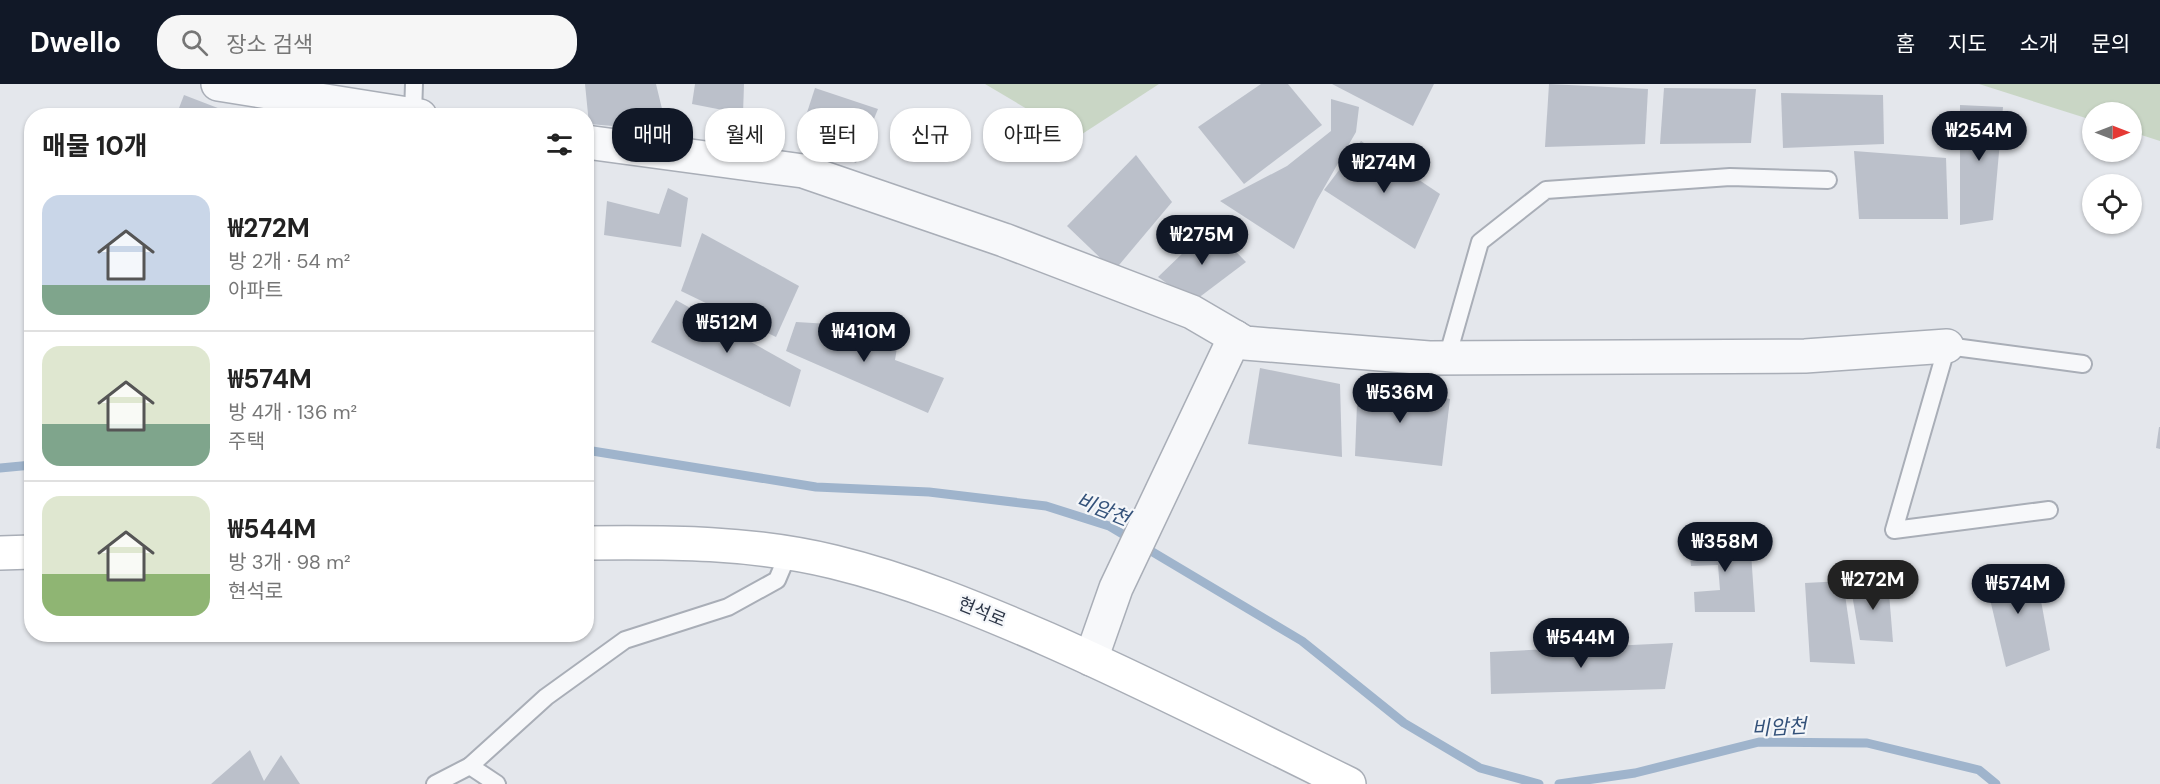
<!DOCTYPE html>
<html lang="ko">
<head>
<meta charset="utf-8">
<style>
  body { margin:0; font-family:"DM Sans","Noto Sans KR",sans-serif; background:#f6f6f6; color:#222; height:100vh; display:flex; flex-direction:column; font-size:22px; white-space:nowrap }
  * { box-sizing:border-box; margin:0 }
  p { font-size:20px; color:#767676 }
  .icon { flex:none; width:33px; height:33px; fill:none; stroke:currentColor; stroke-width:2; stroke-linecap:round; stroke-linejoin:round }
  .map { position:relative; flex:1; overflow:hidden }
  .drawer { position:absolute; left:24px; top:24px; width:570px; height:534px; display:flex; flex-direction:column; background:#fff; border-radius:24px; box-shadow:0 2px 4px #0004 }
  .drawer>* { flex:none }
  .banner { position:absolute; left:612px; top:24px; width:570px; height:54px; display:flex; gap:12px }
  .needle { width:39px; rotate:90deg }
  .buttons { position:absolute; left:2082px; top:18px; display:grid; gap:12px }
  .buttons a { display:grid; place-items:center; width:60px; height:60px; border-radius:50%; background:#fff; box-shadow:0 2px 4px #0004; font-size:30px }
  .price { position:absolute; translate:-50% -51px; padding:0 14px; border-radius:21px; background:#111827; color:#fff; font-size:20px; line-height:39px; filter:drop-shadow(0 2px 3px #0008) }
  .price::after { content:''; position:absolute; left:50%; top:36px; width:18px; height:14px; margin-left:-9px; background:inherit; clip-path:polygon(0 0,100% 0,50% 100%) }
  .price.current { background:#222; color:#fff }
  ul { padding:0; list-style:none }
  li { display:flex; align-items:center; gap:18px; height:150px; padding:0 18px }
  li+li { border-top:2px solid #e0e0e0 }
  li span { display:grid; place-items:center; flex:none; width:168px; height:120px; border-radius:18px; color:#555 }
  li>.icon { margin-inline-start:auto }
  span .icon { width:72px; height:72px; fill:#fffc; stroke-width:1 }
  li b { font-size:26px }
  h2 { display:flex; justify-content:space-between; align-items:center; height:72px; padding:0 18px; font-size:26px }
  .pill { padding:0 21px; border-radius:24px; background:#fff; box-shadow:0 2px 4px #0004; font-size:21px; line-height:54px }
  .pill.current { background:#111827; color:#fff }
  header { display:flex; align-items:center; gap:36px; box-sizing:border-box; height:84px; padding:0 30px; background:#111827; color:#fff }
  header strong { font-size:28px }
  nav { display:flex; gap:33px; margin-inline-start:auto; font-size:21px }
  .search { width:420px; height:54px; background:#f6f6f6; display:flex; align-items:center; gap:15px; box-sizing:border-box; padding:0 21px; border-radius:24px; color:#767676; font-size:22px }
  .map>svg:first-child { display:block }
  .green { fill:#c9d6c5 }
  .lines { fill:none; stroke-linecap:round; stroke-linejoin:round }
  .stream { stroke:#9fb4cc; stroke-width:9 }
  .building { fill:#bbc0ca }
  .lane-casing { stroke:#a9aeb7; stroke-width:20 }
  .street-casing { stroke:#a9aeb7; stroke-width:36 }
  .secondary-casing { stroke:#a9aeb7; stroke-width:36 }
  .lane { stroke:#f7f8fa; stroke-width:16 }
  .street { stroke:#f7f8fa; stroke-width:33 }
  .secondary { stroke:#fff; stroke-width:33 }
  .labels { text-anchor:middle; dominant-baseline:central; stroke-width:4.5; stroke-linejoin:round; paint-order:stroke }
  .street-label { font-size:18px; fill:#2b3445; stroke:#f4f6f9 }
  .water-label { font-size:20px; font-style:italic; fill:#34527a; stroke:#f4f6f9 }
</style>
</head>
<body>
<header>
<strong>Dwello</strong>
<div class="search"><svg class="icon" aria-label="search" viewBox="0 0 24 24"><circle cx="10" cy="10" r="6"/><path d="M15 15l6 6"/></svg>장소 검색</div>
<nav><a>홈</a><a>지도</a><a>소개</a><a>문의</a></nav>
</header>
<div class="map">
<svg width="2160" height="700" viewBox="0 0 2160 700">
  <rect width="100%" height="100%" fill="#e4e7ec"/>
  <g class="green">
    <path d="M985 0H1159L1076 54Z"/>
    <path d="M1979 0H2160V57L2132 48V28H2092V36Z"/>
  </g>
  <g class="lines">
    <g class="stream">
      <path d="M586 366 816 403 929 408 1046 422 1109 442 1302 557 1404 639 1480 684 1539 700"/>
      <path d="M0 384 32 381"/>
      <path d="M1559 700 1635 689 1759 658 1867 659 1979 686 1996 700"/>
    </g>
  </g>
  <g class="building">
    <path d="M585 0H656L664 33H623L613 42 589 40Z"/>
    <path d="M695 0H744L743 30 692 20Z"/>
    <path d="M1261 0H1288L1322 41 1244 100 1198 43Z"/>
    <path d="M1332 0H1434L1413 42Z"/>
    <path d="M1549 0 1648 5 1645 60 1545 63Z"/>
    <path d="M815 4 878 25 856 79 799 53Z"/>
    <path d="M1664 4 1756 5 1751 59 1660 60Z"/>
    <path d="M1781 9 1883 11 1884 60 1783 64Z"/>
    <path d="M184 11 236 31V32H176Z"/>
    <path d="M1331 15 1359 23 1356 48 1317 116 1294 165 1220 117 1287 82 1331 47Z"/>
    <path d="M1960 21 2003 23 1993 136 1960 141Z"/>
    <path d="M1361 57 1440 110 1415 165 1324 106Z"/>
    <path d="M1854 67 1946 74 1948 135H1859Z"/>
    <path d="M1136 71 1172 118 1114 187 1067 142Z"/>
    <path d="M668 104 688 114 681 163 604 151 607 117 659 130Z"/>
    <path d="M1211 142 1246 178 1193 218 1158 193Z"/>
    <path d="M702 149 799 202 776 253 681 207Z"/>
    <path d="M676 216 801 286 790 323 651 258Z"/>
    <path d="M796 238 830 240 897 264 895 276 944 294 928 329 786 267Z"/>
    <path d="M1260 284 1340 300 1342 373 1248 360Z"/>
    <path d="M1358 294 1450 315 1442 382 1355 372Z"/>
    <path d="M2159 343H2160V365L2156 364Z"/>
    <path d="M1688 452 1750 453 1755 528H1695L1694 508 1720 506 1718 481 1691 482Z"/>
    <path d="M2035 484 2050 566 2006 583 1985 494Z"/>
    <path d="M1843 497 1855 580 1810 578 1805 499Z"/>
    <path d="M1888 497 1893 558 1860 556 1850 499Z"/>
    <path d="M1673 559 1665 605 1491 610 1490 568Z"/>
    <path d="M250 666 264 697 281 671 300 700H211Z"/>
  </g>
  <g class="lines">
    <defs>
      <g id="lane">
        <path d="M413 30 414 0"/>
        <path d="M1447 274 1480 158 1546 106 1730 93 1828 96"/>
        <path d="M2049 426 1894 446 1947 262 2083 280"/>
        <path d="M435 700 470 682"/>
        <path d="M497 700 470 682 546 613 625 556 728 523 777 496 788 470"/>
      </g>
      <g id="street">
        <path d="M218 0 420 32"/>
        <path d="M586 58 803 87 1004 156 1192 228 1245 259 1429 274 1805 272 1947 262"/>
        <path d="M1091 575 1116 504 1235 253"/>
      </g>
      <g id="secondary">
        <path d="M586 459C670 458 752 458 834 478 908 496 978 525 1047 555 1149 600 1249 651 1349 700"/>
        <path d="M0 469 32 468"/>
      </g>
    </defs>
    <use href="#lane" class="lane-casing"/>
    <use href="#street" class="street-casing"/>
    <use href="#secondary" class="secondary-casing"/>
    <use href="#lane" class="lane"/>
    <use href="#street" class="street"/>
    <use href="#secondary" class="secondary"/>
  </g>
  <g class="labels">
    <g class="street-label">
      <text transform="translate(982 528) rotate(22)">현석로</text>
    </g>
    <g class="water-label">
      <text transform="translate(1103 425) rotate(22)">비암천</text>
      <text transform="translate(1779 643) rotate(-3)">비암천</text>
    </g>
  </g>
</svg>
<div class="buttons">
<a><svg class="needle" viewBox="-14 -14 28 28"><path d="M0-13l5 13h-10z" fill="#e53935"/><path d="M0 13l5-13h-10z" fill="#767676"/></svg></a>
<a><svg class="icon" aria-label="locate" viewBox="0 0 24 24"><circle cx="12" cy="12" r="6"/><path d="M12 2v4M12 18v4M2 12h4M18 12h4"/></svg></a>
</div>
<b class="price" style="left:1979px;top:78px">₩254M</b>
<b class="price" style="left:1384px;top:110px">₩274M</b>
<b class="price" style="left:1202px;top:182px">₩275M</b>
<b class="price" style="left:727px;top:270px">₩512M</b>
<b class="price" style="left:864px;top:279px">₩410M</b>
<b class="price" style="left:1400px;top:340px">₩536M</b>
<b class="price" style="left:1725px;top:489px">₩358M</b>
<b class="price current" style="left:1873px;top:527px">₩272M</b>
<b class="price" style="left:2018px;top:531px">₩574M</b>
<b class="price" style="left:1581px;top:585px">₩544M</b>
<div class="banner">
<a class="pill current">매매</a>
<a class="pill">월세</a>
<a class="pill">필터</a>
<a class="pill">신규</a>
<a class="pill">아파트</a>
</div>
<section class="drawer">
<h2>매물 10개<svg class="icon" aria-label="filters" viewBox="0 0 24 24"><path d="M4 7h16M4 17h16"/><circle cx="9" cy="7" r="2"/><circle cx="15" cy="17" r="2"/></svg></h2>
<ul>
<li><span style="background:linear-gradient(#c9d6e8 75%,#7fa58c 0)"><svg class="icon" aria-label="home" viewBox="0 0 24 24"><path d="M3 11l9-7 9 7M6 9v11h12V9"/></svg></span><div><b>₩272M</b><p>방 2개 · 54 m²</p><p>아파트</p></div></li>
<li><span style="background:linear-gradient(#dfe7d0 65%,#7fa58c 0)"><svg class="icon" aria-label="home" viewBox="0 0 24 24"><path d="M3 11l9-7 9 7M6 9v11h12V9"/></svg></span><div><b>₩574M</b><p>방 4개 · 136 m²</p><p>주택</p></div></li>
<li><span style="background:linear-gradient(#dfe7d0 65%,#8fb573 0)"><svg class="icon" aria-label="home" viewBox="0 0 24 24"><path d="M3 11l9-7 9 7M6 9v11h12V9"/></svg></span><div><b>₩544M</b><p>방 3개 · 98 m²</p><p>현석로</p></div></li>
</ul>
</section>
</div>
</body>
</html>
